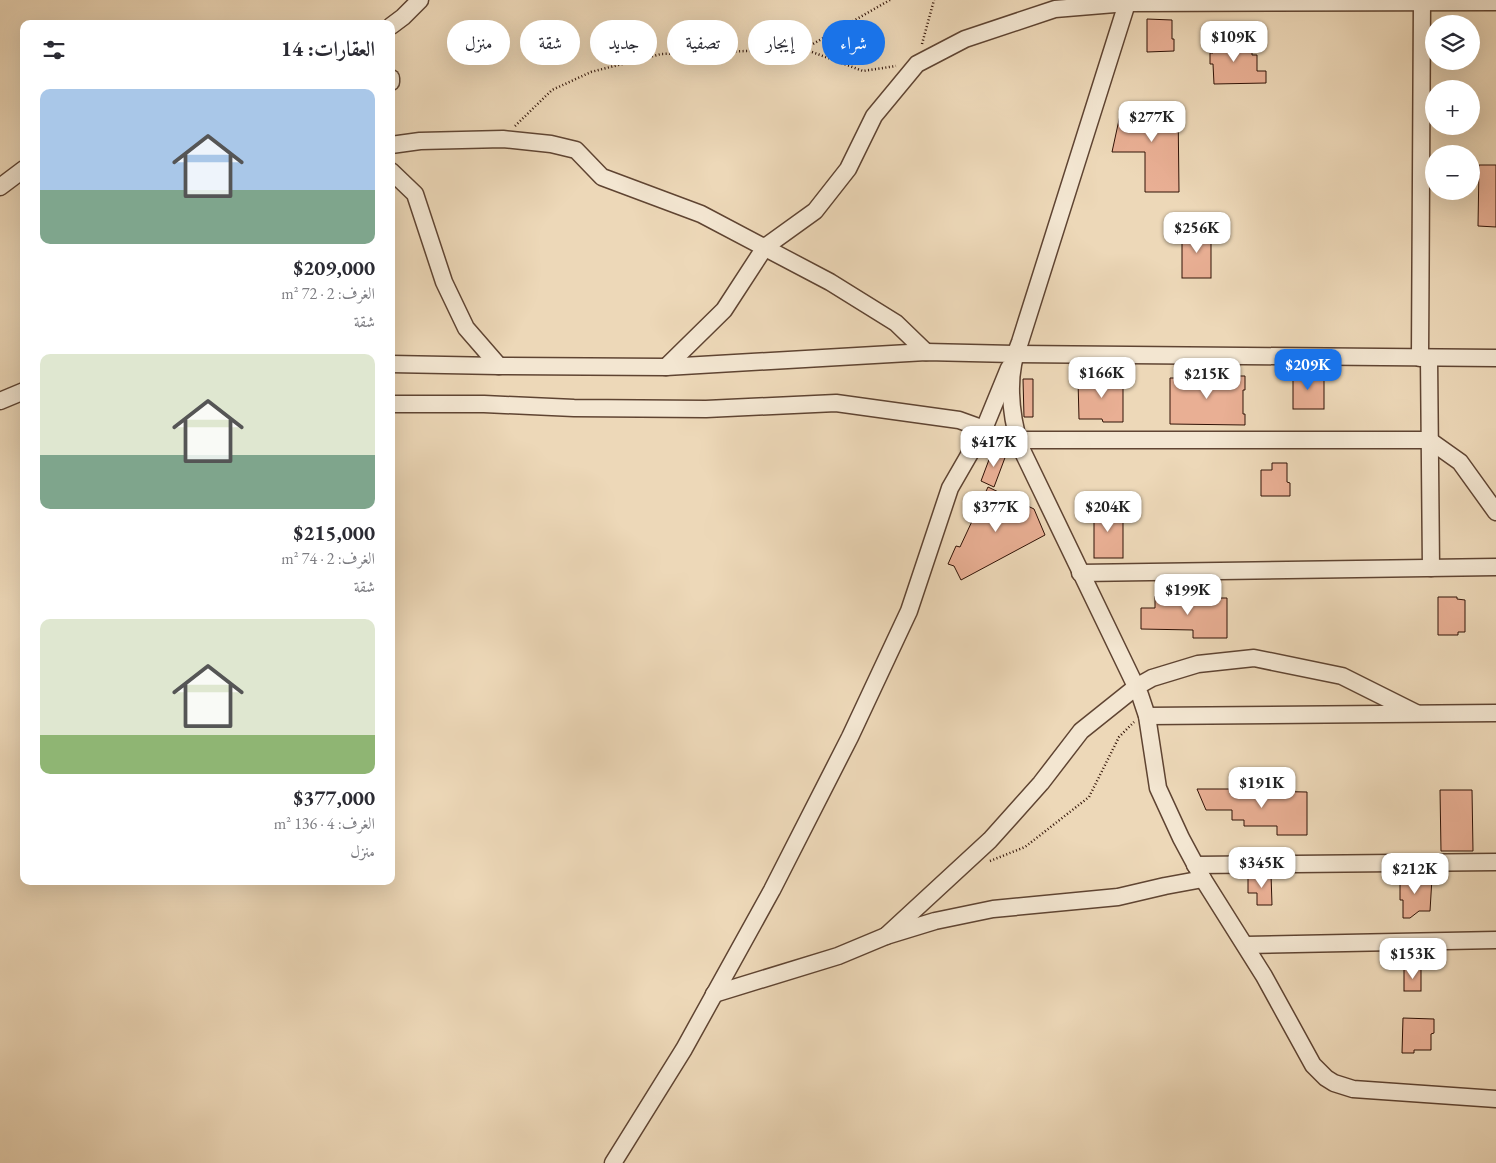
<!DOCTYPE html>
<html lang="ar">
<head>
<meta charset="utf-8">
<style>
  body { margin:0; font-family:"EB Garamond",Amiri,serif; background:#f7f7f7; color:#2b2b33; direction:rtl; height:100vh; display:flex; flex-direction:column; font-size:19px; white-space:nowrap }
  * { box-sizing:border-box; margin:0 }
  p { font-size:16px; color:#7c7c81 }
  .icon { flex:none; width:28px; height:28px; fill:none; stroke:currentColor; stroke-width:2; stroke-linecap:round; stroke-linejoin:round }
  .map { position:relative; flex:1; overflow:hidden; direction:ltr }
  .panel { position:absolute; left:20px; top:20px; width:375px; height:865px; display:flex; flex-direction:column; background:#fff; border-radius:10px; box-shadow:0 5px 20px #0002; direction:rtl }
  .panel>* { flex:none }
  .hud { position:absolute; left:410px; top:20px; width:475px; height:45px; direction:rtl; display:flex; gap:10px }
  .controls { position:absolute; left:1425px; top:15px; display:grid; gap:10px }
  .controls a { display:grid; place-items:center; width:55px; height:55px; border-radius:50%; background:#fff; box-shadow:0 5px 20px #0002; font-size:25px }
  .price { position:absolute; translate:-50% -42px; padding:0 11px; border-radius:10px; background:#fff; color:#222; font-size:16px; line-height:32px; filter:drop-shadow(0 1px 2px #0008) }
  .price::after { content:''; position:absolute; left:50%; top:30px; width:15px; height:11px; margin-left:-8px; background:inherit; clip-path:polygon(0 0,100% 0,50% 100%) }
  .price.active { background:#1a73e8; color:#fff }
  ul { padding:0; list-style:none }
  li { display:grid; align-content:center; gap:10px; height:265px; padding:0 20px }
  li span { display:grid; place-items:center; height:155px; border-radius:10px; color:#555 }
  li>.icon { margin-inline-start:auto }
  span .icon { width:90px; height:90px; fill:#fffc; stroke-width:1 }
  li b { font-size:21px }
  h2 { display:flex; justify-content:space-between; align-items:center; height:60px; padding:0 20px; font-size:21px }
  .pill { padding:0 18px; border-radius:22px; background:#fff; box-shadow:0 5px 20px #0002; font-size:18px; line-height:45px }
  .pill.active { background:#1a73e8; color:#fff }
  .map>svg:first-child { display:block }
  .building { fill:#e9af94; stroke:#301206 }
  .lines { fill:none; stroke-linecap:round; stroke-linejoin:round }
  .minor-casing { stroke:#5f4432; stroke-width:19 }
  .path { stroke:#301206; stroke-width:2.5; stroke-dasharray:1 2.5; stroke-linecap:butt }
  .minor { stroke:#f3e6d1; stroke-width:16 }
</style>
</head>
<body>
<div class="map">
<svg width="1496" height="1163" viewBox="0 0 1496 1163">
  <rect width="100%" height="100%" fill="#edd8b8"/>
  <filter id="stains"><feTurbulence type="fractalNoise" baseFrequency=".004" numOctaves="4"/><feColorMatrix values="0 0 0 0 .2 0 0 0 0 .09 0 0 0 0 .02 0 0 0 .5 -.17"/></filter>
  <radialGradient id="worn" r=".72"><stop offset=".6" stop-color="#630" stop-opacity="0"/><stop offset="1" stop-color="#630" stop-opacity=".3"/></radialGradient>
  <g class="building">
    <path d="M1147 19 1172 20V39H1174V51L1147 52Z"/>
    <path d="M1213 32H1223L1224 42H1241V47H1252V55H1257V71H1266V83L1214 84 1213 64H1210V53H1213Z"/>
    <path d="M1122 106H1178L1179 192H1145V152H1112Z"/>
    <path d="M1479 165H1496V227L1478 226Z"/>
    <rect x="1182" y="229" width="29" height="49"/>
    <rect x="1293" y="373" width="31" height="36"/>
    <path d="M1102 375H1123V422H1103L1102 419H1079L1078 380 1084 381V378H1102Z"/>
    <path d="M1179 376H1245V390H1243V414H1245V425L1170 424V378H1179Z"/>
    <path d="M1023 379H1033V417H1024Z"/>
    <path d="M993 449 1006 455 994 487 981 481Z"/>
    <path d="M1272 463H1287V482L1290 483V496H1261V470H1272Z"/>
    <path d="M988 487 1034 509 1045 535 961 580 954 566 948 564 956 546 960 547Z"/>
    <rect x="1094" y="508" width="29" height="50"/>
    <path d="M1155 596H1185V598H1227V638H1193V630L1141 629V608H1155Z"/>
    <path d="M1438 597H1457V599L1465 600V632H1458V635H1438Z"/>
    <path d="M1197 789H1230V794H1251V791L1307 792V835H1277V826H1244V820H1232V810H1206Z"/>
    <path d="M1440 790H1472L1473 851H1441Z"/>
    <path d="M1259 874H1271L1272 905H1257V893H1248V878H1259Z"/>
    <path d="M1400 878H1432L1430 911H1419L1410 918H1403V900H1400Z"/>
    <rect x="1404" y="968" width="17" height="23"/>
    <path d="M1403 1018 1434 1019V1033L1431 1034V1050H1414V1053H1402Z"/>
  </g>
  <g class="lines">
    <defs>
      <g id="minor">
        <path d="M1128 0 1020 342C1006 373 1010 413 1020 446L1140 695 1147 716 1158 788 1181 838 1203 879 1264 976 1313 1065 1326 1078 1334 1083 1353 1089 1496 1099"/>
        <path d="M391 26 403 17 420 0"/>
        <path d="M391 78V82"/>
        <path d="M391 145 420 141 503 139 551 144 576 150 602 177 701 214 830 282 896 323 926 352"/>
        <path d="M391 171 415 194 444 282 466 328 499 366"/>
        <path d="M0 187 24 169"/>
        <path d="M1420 358 1422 2"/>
        <path d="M1429 358 1431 568"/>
        <path d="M391 364 499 366 666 367 926 352 1014 354 1496 358"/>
        <path d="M666 367 724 310 765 247 815 211 848 169 874 116 917 64 965 39 1055 9 1127 3 1496 2"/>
        <path d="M0 401 24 391"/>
        <path d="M391 404H484L574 408 706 409 836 403 959 420 984 429"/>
        <path d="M1018 440H1429L1460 462 1496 512"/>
        <path d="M1080 573 1496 567"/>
        <path d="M1147 716 1496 713"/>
        <path d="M1195 865 1496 862"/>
        <path d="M886 936 990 840 1041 783 1081 731 1136 687 1152 678 1198 664 1254 658 1342 676 1416 713"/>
        <path d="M1246 945 1496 940"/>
        <path d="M714 994 838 956 886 936 935 921 993 909 1118 897 1165 886 1203 879"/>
        <path d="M613 1163 684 1049 772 890 850 737 909 611 950 488 984 429 1009 368"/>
      </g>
    </defs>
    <use href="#minor" class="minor-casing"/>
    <g class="path">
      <path d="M922 44 934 0"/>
      <path d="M804 49 890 0"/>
      <path d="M515 126 552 90 591 72 661 54 804 49 863 71 896 66"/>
      <path d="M990 861 1025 847 1089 797 1119 737 1134 722"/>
    </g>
    <use href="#minor" class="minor"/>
  </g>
  <rect width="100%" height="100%" filter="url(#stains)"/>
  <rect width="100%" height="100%" fill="url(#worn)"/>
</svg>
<div class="controls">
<a><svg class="icon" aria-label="layers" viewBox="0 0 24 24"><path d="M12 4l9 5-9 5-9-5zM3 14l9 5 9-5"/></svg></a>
<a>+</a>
<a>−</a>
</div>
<b class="price" style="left:1234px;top:63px">$109K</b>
<b class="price" style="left:1152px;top:143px">$277K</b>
<b class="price" style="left:1197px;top:254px">$256K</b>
<b class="price active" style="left:1308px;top:391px">$209K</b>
<b class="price" style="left:1102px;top:399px">$166K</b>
<b class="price" style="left:1207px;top:400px">$215K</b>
<b class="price" style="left:994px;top:468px">$417K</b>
<b class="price" style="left:996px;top:533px">$377K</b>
<b class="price" style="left:1108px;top:533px">$204K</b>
<b class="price" style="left:1188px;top:616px">$199K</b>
<b class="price" style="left:1262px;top:809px">$191K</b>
<b class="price" style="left:1262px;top:889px">$345K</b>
<b class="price" style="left:1415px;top:895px">$212K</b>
<b class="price" style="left:1413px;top:980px">$153K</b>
<div class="hud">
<a class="pill active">شراء</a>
<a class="pill">إيجار</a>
<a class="pill">تصفية</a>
<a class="pill">جديد</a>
<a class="pill">شقة</a>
<a class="pill">منزل</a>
</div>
<section class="panel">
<h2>العقارات: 14<svg class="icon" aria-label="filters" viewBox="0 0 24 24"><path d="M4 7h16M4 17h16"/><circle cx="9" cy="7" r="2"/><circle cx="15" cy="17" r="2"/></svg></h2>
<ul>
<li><span style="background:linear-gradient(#a9c7e8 65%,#7fa58c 0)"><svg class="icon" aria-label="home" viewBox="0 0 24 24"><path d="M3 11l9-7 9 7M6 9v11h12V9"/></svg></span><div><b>$209,000</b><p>الغرف: 2 · 72 m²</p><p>شقة</p></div></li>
<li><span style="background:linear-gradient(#dfe7d0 65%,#7fa58c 0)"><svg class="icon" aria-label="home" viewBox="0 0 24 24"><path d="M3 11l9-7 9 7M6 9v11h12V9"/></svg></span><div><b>$215,000</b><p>الغرف: 2 · 74 m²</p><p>شقة</p></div></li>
<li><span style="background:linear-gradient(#dfe7d0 75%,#8fb573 0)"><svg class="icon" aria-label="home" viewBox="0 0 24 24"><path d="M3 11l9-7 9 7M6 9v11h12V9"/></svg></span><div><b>$377,000</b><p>الغرف: 4 · 136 m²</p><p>منزل</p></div></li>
</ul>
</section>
</div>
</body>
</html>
